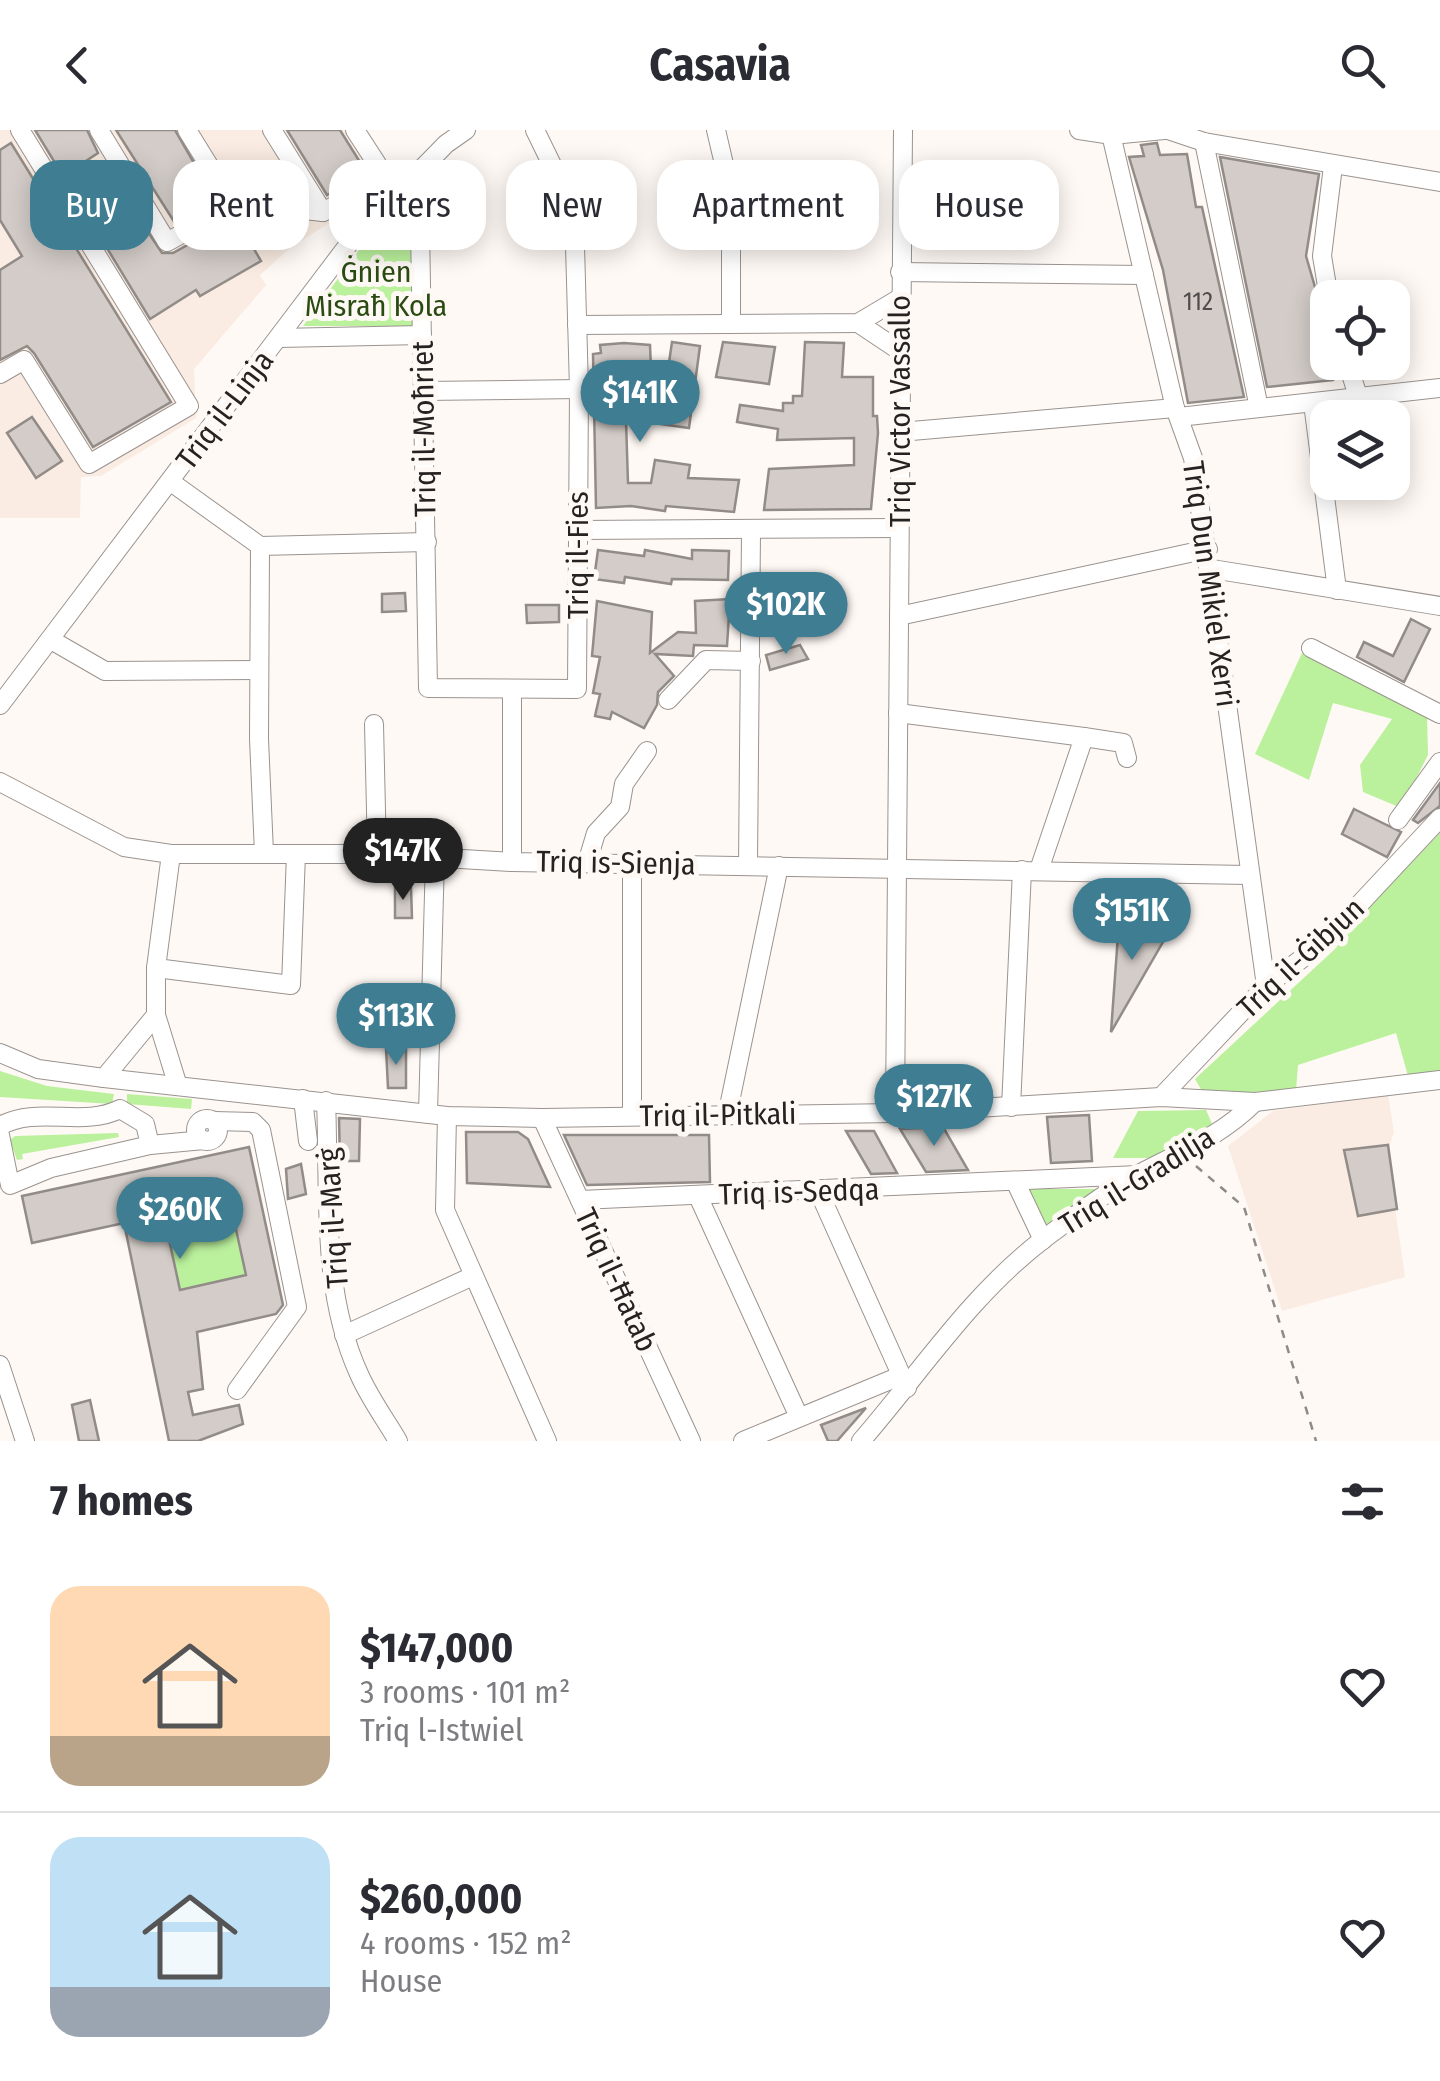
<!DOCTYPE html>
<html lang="en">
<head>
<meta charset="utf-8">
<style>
  body { margin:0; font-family:"Fira Sans Condensed",sans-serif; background:#f7f7f7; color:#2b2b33; height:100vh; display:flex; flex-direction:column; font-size:38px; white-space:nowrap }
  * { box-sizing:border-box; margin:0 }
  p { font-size:32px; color:#7c7c81 }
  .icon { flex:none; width:55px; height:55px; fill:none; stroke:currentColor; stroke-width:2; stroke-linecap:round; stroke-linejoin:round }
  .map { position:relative; height:1311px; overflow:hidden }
  .details { display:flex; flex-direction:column; background:#fff; flex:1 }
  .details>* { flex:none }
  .top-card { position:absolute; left:30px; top:30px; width:1380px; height:90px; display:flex; gap:20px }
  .buttons { position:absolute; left:1310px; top:150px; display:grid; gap:20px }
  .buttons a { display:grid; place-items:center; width:100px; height:100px; border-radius:20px; background:#fff; box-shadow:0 5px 25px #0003; font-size:50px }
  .price { position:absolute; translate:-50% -85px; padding:0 22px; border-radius:35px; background:#3e7d92; color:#fff; font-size:32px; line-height:65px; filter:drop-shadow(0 2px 5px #0008) }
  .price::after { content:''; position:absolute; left:50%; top:60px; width:30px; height:22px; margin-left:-15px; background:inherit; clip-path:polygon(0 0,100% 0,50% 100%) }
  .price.active { background:#222; color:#fff }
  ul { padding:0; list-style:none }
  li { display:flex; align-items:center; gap:30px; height:250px; padding:0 50px }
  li+li { border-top:2px solid #e1e1e2 }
  li span { display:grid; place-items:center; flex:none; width:280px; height:200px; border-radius:30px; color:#555 }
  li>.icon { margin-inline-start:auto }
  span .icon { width:120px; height:120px; fill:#fffc; stroke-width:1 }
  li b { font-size:42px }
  h2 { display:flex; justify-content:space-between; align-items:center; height:120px; padding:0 50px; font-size:42px }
  .tag { padding:0 35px; border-radius:30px; background:#fff; box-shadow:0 5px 25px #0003; font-size:35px; line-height:90px }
  .tag.active { background:#3e7d92; color:#fff }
  header { display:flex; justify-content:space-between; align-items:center; height:130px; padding:0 50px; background:#fff; font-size:45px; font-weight:700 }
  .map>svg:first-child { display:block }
  .built { fill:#faece2 }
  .green { fill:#bbf19d }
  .building { fill:#d3ccc8; stroke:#928c88; stroke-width:2.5; fill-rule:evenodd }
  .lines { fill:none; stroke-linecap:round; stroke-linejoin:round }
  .minor-casing { stroke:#9a938f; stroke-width:20 }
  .path { stroke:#8e8a87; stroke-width:2.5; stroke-dasharray:8 8; stroke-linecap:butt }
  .minor { stroke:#fff; stroke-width:18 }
  .labels { text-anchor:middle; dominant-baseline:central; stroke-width:10; stroke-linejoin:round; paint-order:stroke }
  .number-label { font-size:25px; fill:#504c4b }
  .park-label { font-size:30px; fill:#2a4b12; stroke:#fff9f5 }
  .street-label { font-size:30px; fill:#252221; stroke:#fff9f5 }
</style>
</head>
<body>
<header><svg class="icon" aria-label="back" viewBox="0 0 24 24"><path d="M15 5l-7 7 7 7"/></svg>Casavia<svg class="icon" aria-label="search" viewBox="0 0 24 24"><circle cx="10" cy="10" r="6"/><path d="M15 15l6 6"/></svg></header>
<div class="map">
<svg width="1440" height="1311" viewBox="0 0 1440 1311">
  <rect width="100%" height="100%" fill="#fff9f5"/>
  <g class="built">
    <path d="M0 0H366L391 38 392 51 384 58 290 118 260 145 266 155 194 239 196 288 101 346 81 347 80 388H0Z"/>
    <path d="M1388 965 1394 1002 1387 1023 1405 1147 1282 1181 1228 1016 1273 981Z"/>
  </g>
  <g class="green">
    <path d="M400 74 410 78 412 196H303L373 101Z"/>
    <path d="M1302 523 1427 584 1428 625 1401 678 1363 662 1360 635 1392 589 1333 573 1309 650 1255 624Z"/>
    <path d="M1440 703V941L1408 946 1396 903 1298 935 1296 961 1203 963 1195 949 1336 818 1344 804Z"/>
    <path d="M0 941 47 956 114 964 112 974 0 967Z"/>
    <path d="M127 964 192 969 191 979 127 974Z"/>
    <path d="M1206 980 1213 996 1154 1028H1113L1138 981Z"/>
    <path d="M118 1003 119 1007 22 1024 23 1029 17 1030 10 1010 15 1006Z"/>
    <path d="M1027 1059H1102L1043 1098Z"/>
    <path d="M228 1063 246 1145 180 1160 162 1077Z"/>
  </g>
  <g class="building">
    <path d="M35 0H87L98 23 63 46Z"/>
    <path d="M116 0H175L216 71 175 93Z"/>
    <path d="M287 0H340L363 37 360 47 327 65Z"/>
    <path d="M11 13 171 272 93 317 34 223 27 216 0 230V140L22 126 0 90V20Z"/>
    <path d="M1157 13 1160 25 1187 24 1196 77H1202L1244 267 1188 273 1163 140 1129 27 1144 26 1141 15Z"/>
    <path d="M1220 27 1319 44 1306 126 1328 202V232H1335L1338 245 1333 250 1267 257Z"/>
    <path d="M132 78 162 123H173L236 88 261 131 200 166 196 160 150 189 96 100Z"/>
    <path d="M672 212 700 216 689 298 660 294Z"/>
    <path d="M723 212 775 217 769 254 716 247Z"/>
    <path d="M805 212 844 213 842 247H873V286H877L878 303 871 379 764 380 769 339 854 335V308L777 310 778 299 737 292 740 275 783 281V273H793V266H802Z"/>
    <path d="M624 213 650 215 651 239 633 240 634 289 626 290 628 353H651L655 330 690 335 688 348 739 350 734 382 666 376 665 381 631 376 596 378 593 224 601 223 600 215Z"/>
    <path d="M32 287 62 331 36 348 7 303Z"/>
    <path d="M598 420 644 426 645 420 692 429V420L729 421 728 450 672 449 671 454 625 447 624 453 594 449Z"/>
    <path d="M405 463 406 481 382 482V464Z"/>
    <path d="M730 469 727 516 694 515 693 526 655 524 674 546 658 562 657 575 644 598 612 582 610 589 595 586 600 564 593 563 600 527 592 526 597 471 652 482 650 523 678 502 696 503 695 471Z"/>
    <path d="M526 475H559V492L527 493Z"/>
    <path d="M1411 489 1430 499 1404 552 1357 527 1364 512 1393 526Z"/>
    <path d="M800 515 808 529 770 540 766 525Z"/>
    <path d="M1440 653V676L1418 693 1413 690Z"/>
    <path d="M1354 679 1401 702 1387 727 1342 704Z"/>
    <path d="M411 757 412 788H395V758Z"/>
    <path d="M1119 791 1167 805 1111 902Z"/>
    <path d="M386 918H406V958H388Z"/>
    <path d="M1089 985 1092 1031 1051 1033 1047 987Z"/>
    <path d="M339 988 360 989 359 1031H340Z"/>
    <path d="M943 997 968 1040 926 1042 900 999Z"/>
    <path d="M846 1001H874L897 1043 871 1044Z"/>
    <path d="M466 1002H518L528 1009 550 1057 467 1053Z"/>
    <path d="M564 1005H709L710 1052 587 1055Z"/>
    <path d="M1388 1015 1397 1079 1358 1086 1344 1020Z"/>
    <path d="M249 1017 283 1175 276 1184 197 1202 203 1259 188 1262 193 1285 239 1275 243 1294 198 1311H169L124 1093 32 1113 22 1066ZM228 1063 246 1145 180 1160 162 1077Z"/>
    <path d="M301 1034 306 1064 288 1069 286 1039Z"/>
    <path d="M90 1270 99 1311H79L72 1275Z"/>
    <path d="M866 1278 837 1311H828L821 1295Z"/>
  </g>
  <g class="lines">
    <defs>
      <g id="minor">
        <path d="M99 0 167 112 238 73"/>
        <path d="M187 0 229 68 238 73 323 82"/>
        <path d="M272 0 323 82 370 56 377 34 355 0"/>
        <path d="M716 0 731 64V193"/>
        <path d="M1079 0 1112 5 1164 0"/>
        <path d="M1110 0 1175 278 1193 328 1266 856"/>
        <path d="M1168 0 1204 12 1440 52"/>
        <path d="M1204 12 1259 278"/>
        <path d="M419 41 428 558 577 559 579 259 574 80 535 0"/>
        <path d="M900 142 1144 145"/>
        <path d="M1329 168 1322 126 1333 36"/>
        <path d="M858 193 900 221"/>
        <path d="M577 195 858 193 900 168"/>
        <path d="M279 208 422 205"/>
        <path d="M1347 232 1358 266"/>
        <path d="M0 244 24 230 89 334 189 276 20 0"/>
        <path d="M423 261 579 259"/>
        <path d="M1313 273 1337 460"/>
        <path d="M1179 287 1440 258"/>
        <path d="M900 302 1175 278"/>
        <path d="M171 352 260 416 427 412"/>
        <path d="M578 400 899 398"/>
        <path d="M260 416 259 609 264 723"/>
        <path d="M1212 439 1440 476"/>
        <path d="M899 486 1208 419"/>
        <path d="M53 511 105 541 258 540"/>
        <path d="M1311 518 1440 584"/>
        <path d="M512 560V732"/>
        <path d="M668 570 706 530 751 531"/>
        <path d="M0 575 351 111 446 14 466 0"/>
        <path d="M898 583 1084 607 1039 740"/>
        <path d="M374 594 377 724"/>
        <path d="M1084 607 1123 613 1127 628"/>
        <path d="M0 652 124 717 171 724H377L512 732 1249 745"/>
        <path d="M1398 690 1440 632"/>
        <path d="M171 724 156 838V885L177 953"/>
        <path d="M587 733 596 703 620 677 624 654 647 621"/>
        <path d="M632 734V986"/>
        <path d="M748 735 751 401"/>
        <path d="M156 838 291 855 296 724"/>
        <path d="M0 923 38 939 104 948 447 986 542 988 895 983 1161 967 1255 972 1440 950"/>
        <path d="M104 948 156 885"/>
        <path d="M1161 967 1266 856 1326 810 1440 688"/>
        <path d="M303 969 308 1011"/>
        <path d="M326 971C330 1062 320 1159 359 1244 369 1267 385 1289 398 1311"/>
        <path d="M1011 977 1022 740"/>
        <path d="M895 983 903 0"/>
        <path d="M428 984 435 727"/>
        <path d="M447 986 445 1080 547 1311"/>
        <path d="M727 986 779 736"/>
        <path d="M542 988 691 1311"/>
        <circle cx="207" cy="1000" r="11"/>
        <path d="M214 991 253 992 261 1000 297 1177 237 1260"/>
        <path d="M0 996C38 975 82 998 120 979L145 994 150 1015 51 1038 10 1055 0 1005"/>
        <path d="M150 1015 204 1010"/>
        <path d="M1015 1051 1043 1110"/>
        <path d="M819 1062 907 1258"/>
        <path d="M698 1066 799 1287"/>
        <path d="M580 1070 1138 1045"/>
        <path d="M344 1205 473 1146"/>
        <path d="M0 1235 25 1311"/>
        <path d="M743 1311 900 1246"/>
        <path d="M861 1311C921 1242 971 1164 1045 1108 1075 1086 1107 1061 1139 1044 1181 1022 1221 1006 1255 972"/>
      </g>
    </defs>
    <use href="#minor" class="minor-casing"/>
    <path class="path" d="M1196 1036 1244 1077 1316 1311"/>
    <use href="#minor" class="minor"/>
  </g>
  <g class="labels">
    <g class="number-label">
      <text x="1198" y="172">112</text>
    </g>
    <g class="park-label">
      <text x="376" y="142">Ġnien<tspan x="376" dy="34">Misraħ Kola</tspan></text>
    </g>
    <g class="street-label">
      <text transform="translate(225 280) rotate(-53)">Triq il-Linja</text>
      <text transform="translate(900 281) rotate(-90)">Triq Victor Vassallo</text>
      <text transform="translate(424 299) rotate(-91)">Triq il-Moħriet</text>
      <text transform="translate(578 425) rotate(-90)">Triq il-Fies</text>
      <text transform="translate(1210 454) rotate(82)">Triq Dun Mikiel Xerri</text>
      <text transform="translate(616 733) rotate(1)">Triq is-Sienja</text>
      <text transform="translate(1301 828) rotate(-43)">Triq il-Ġibjun</text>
      <text transform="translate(718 985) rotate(-1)">Triq il-Pitkali</text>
      <text transform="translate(1137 1051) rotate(-32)">Triq il-Gradilja</text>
      <text transform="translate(799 1062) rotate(-2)">Triq is-Sedqa</text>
      <text transform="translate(333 1088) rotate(-94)">Triq il-Marġ</text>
      <text transform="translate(616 1150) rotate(65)">Triq il-Ħatab</text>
    </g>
  </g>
</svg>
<div class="buttons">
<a><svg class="icon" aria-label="locate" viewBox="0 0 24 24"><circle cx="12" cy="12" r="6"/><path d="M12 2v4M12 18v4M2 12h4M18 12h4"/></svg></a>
<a><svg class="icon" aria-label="layers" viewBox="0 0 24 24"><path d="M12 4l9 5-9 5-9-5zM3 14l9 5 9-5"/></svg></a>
</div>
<b class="price" style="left:640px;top:315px">$141K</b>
<b class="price" style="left:786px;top:527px">$102K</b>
<b class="price active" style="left:403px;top:773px">$147K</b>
<b class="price" style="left:1132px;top:833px">$151K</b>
<b class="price" style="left:396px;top:938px">$113K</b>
<b class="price" style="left:934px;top:1019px">$127K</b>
<b class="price" style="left:180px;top:1132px">$260K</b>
<div class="top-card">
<a class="tag active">Buy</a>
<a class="tag">Rent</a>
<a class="tag">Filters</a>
<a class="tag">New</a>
<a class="tag">Apartment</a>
<a class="tag">House</a>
</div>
</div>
<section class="details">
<h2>7 homes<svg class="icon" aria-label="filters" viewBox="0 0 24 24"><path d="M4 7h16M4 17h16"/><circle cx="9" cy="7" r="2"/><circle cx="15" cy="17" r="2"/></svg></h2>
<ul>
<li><span style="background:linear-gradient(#ffd9b3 75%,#b9a48a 0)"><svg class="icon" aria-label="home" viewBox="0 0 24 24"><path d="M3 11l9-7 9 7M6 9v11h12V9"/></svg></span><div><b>$147,000</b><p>3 rooms · 101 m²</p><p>Triq l-Istwiel</p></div><svg class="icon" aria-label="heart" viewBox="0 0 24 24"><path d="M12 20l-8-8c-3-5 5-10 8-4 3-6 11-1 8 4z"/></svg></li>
<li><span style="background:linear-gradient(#bfe0f5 75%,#9aa5b1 0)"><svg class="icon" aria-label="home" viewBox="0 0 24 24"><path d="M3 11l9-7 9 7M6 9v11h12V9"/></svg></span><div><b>$260,000</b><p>4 rooms · 152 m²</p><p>House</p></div><svg class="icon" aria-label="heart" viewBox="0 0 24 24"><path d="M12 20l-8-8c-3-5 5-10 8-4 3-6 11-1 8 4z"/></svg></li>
</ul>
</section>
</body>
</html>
